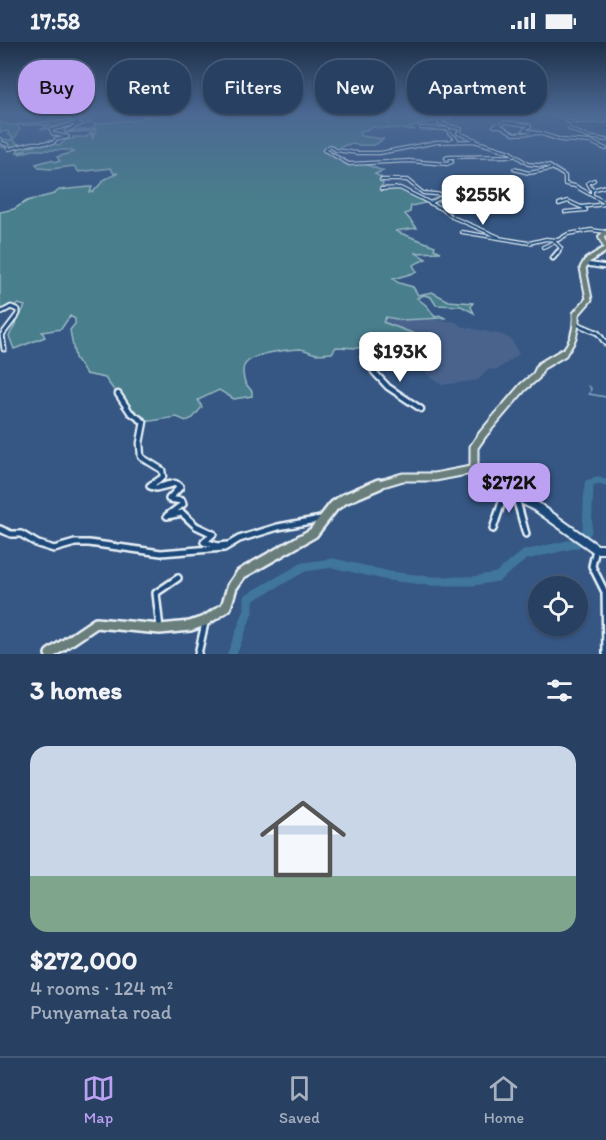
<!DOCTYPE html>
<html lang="en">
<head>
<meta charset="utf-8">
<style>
  body { margin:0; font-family:Itim,sans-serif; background:#344c6c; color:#f1f3f6; height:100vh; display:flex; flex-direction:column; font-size:22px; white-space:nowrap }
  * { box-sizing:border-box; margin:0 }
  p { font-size:20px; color:#a5afbe }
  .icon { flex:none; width:33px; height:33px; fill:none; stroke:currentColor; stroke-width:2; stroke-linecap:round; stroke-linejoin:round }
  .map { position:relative; height:612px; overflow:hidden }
  .drawer { display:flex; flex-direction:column; background:#284163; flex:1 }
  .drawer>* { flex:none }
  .hud { position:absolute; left:18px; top:18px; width:570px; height:54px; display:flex; gap:12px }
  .controls { position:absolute; left:528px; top:534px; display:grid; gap:12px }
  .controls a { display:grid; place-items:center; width:60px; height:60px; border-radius:50%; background:#284163; box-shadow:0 2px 4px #0004,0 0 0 2px #445a78; font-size:30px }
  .price { position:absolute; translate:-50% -51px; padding:0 14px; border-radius:12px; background:#fff; color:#222; font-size:20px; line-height:39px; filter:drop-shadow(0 2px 3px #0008) }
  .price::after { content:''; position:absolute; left:50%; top:36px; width:18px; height:14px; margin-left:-9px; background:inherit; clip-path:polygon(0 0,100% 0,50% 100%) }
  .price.on { background:#bca0f2; color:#111 }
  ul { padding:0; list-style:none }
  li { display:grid; align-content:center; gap:12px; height:318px; padding:0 30px }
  li span { display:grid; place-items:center; height:186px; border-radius:18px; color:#555 }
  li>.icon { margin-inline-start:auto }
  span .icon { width:108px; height:108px; fill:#fffc; stroke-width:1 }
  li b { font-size:26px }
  h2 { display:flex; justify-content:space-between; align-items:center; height:72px; padding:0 30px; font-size:26px }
  .pill { padding:0 21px; border-radius:24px; background:#284163; box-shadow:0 2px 4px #0004,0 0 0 2px #445a78; font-size:21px; line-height:54px }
  .pill.on { background:#bca0f2; color:#111 }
  .status { display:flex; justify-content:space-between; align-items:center; height:42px; padding:0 30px; background:#284163; direction:ltr }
  .status svg { height:16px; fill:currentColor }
  .dock { display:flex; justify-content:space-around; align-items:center; height:84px; border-top:2px solid #445a78; background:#284163; font-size:16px; color:#a5afbe }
  .dock a { display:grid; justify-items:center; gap:3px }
  .dock .on { color:#bca0f2 }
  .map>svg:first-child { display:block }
  .built { fill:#49638d }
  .green { fill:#497e8c; stroke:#98b8c2; stroke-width:1.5 }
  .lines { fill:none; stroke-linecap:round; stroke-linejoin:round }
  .stream { stroke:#83a7c1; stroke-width:1.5 }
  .river-far1 { stroke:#40769c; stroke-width:7 }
  .river { stroke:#40769c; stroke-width:9 }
  .street-far3-casing { stroke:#e8f1f8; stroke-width:4.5 }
  .street-far2-casing { stroke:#e8f1f8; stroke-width:7 }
  .street-far1-casing { stroke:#e8f1f8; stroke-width:9 }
  .street-casing { stroke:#e8f1f8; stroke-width:10 }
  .secondary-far1-casing { stroke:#e8f1f8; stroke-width:10 }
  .secondary-casing { stroke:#e8f1f8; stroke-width:12 }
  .primary-far3-casing { stroke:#e8f1f8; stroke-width:8 }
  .primary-far2-casing { stroke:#e8f1f8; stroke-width:9 }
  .primary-far1-casing { stroke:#e8f1f8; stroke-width:11 }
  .primary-casing { stroke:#e8f1f8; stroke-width:14 }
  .street-far3 { stroke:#1f4a7a; stroke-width:2 }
  .street-far2 { stroke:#1f4a7a; stroke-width:3 }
  .street-far1 { stroke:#1f4a7a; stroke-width:4.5 }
  .street { stroke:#1f4a7a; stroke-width:5 }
  .secondary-far1 { stroke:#1f4a7a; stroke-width:6 }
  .secondary { stroke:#1f4a7a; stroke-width:8 }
  .primary-far3 { stroke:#6b7f7c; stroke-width:4.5 }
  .primary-far2 { stroke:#6b7f7c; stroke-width:5 }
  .primary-far1 { stroke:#6b7f7c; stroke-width:7 }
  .primary { stroke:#6b7f7c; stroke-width:9 }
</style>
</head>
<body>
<div class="status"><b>17:58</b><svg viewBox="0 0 49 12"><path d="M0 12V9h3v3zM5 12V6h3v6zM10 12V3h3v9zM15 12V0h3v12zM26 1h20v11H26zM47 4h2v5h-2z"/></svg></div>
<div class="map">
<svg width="606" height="612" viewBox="0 0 606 612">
  <rect width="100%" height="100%" fill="#365784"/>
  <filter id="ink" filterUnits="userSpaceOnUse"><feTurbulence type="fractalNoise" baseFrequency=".0167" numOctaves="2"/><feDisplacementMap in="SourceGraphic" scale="12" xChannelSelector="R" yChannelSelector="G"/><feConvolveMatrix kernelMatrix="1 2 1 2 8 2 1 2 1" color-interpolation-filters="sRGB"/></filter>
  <g filter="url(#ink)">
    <path class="built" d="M386 275 402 278 422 276 456 280 461 284 502 293 511 297 519 312 497 328 489 327 478 338 442 343 431 336 408 313 424 300 383 280Z"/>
    <path class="green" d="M167 72H462L440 73V75L433 77 436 79 410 85 415 88 372 85 359 91 361 94 384 97C377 99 380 102 373 103 353 105 349 96 332 112L346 122H365L383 129 375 132 382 136 383 142 381 145C399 145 414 150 429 160L411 164 410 170 405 172 417 186 395 189 435 204 434 207 441 210 416 211 426 217 413 223 417 230 393 237 399 241 413 245 418 253 432 250 449 259 473 261 471 265 474 271 461 264 436 263 431 255 424 253 417 256 427 264 435 275 439 273 445 276 402 278 386 275 383 280 415 292 424 300 408 313 383 311 372 303 358 306 336 305 332 311C326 311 319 313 313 311 308 310 305 307 300 307 285 308 244 311 243 328 243 338 245 342 252 349V354L234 357 219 348 198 358 202 365 193 376 186 379 177 375 144 380 130 370 105 336 86 332 75 316 70 288 75 282V277L70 274 61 287 42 290 45 295 14 307 9 294 25 264 18 262 0 270V170L14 167 27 159 54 152 59 148 90 145H92L90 150H93L105 137 118 131 114 132 111 126 79 130 74 124 51 127 39 126 36 122 50 118 57 120 60 119 57 115 74 110 70 108H33L19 112 27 107 17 111 19 105 10 107 9 103 5 101 7 106 1 105 0 102 4 101 2 97 11 98 13 95 9 93 8 89 0 90V80L9 83 69 78 79 80 80 78 76 77 90 75 92 79 90 81 62 87H42L49 83H16L20 87 14 98 18 102 30 101 29 105 50 98 59 104 66 98 74 97 73 95H86L91 92 89 89 65 91 69 89 93 87 92 97 96 88 93 86 96 85 94 82 130 78V80L140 76Z"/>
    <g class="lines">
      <g class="stream">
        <path d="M588 344 591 346 590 351"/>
        <path d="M589 352 606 355"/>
      </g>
      <path class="river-far1" d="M589 443 596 438 606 441"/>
      <path class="river" d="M232 612 249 568V556L304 525 333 521 389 534 432 539H473L497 535 525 513 577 501 587 489 589 442"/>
      <defs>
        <g id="street-far3">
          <path d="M144 72H162"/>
          <path d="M454 72 439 81 461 87 458 91 476 98"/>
          <path d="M551 72 565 75 568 80 606 79"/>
          <path d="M593 72 606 73"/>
          <path d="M421 86 448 87 449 91 457 97 451 99"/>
          <path d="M569 87 588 95 606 98"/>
          <path d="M66 89 81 82 75 83"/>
          <path d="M534 90 524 88 530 84 527 83 505 80 494 84H501L514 92 539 91 561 98 591 100 606 107"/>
          <path d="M0 97 2 101 8 103 9 107 33 101H53L55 98 68 95 53 92 51 88 79 80 64 72"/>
          <path d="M513 114 449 115 446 116 452 120 447 122 409 119 349 122 324 108 330 104 336 108 357 111H380L437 100 474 99 510 110 528 122 549 124 565 134V142L575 144 606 161"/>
          <path d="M514 127 529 131 551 127"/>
          <path d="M381 138H407L423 151 446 153 430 161"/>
          <path d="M381 147 400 146 442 167 452 175 499 195"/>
          <path d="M592 148 588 141 594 138"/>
          <path d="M592 153V148L606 144"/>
          <path d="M559 162 568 159 581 165 606 162"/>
          <path d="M565 170 586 168 582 165"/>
          <path d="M462 190 529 201 546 197 558 198 568 192 591 188 606 190"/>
          <path d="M555 200 561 206 557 211"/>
          <path d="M543 205 555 200 554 198"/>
        </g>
        <g id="street-far2">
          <path d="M553 216 558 210"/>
          <path d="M586 222 606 225"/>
          <path d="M0 271 11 265 18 268V272L2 293 4 307"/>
          <path d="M577 282 598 291 606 302"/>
          <path d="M365 313 373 309"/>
        </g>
        <g id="street-far1">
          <path d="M368 311 364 315 375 331 388 345 421 367"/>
          <path d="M118 352 130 370 144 380 140 401 141 415 162 428 163 435 151 443"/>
          <path d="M166 443 175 441 178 443"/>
        </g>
        <g id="street">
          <path d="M153 442 150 444 156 446 172 442"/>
          <path d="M176 442 180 445 169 457 182 459 183 462 167 474 182 471 196 484 213 492 204 500 218 504 227 503"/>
          <path d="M516 456 526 492"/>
          <path d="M0 487 11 492H21L38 502 54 507 75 501H89L161 511 224 506 239 497 278 485 321 477"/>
          <path d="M493 487 506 448"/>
          <path d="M596 507 592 524 606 552"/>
          <path d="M605 551 606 612"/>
          <path d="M160 587 156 551 178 536"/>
          <path d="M198 612 205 581"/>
        </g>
        <path id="secondary-far1" d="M471 428 495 443"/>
        <path id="secondary" d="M492 442 537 465 596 507H606"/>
        <g id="primary-far3">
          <path d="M606 191 601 195 606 205"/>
          <path d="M599 211 606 207"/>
        </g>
        <path id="primary-far2" d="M560 313C573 305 577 286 576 272L589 257 583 226 587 219 601 210"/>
        <path id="primary-far1" d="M376 443 403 435H435L471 428 474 424V405L483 392 523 345 536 334 541 324 563 311"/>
        <path id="primary" d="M50 612 96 581 160 587 190 584 205 579 226 565 232 545 241 532 313 491 334 464 344 457 379 442"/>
      </defs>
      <use href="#street-far3" class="street-far3-casing"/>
      <use href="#street-far2" class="street-far2-casing"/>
      <use href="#street-far1" class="street-far1-casing"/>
      <use href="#street" class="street-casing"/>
      <use href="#secondary-far1" class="secondary-far1-casing"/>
      <use href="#secondary" class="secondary-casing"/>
      <use href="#primary-far3" class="primary-far3-casing"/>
      <use href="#primary-far2" class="primary-far2-casing"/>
      <use href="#primary-far1" class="primary-far1-casing"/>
      <use href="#primary" class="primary-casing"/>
      <use href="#street-far3" class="street-far3"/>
      <use href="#street-far2" class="street-far2"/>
      <use href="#street-far1" class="street-far1"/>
      <use href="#street" class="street"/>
      <use href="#secondary-far1" class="secondary-far1"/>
      <use href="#secondary" class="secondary"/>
      <use href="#primary-far3" class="primary-far3"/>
      <use href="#primary-far2" class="primary-far2"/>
      <use href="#primary-far1" class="primary-far1"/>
      <use href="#primary" class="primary"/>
    </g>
  </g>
  <linearGradient id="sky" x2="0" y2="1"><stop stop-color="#1e3049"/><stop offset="0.46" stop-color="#4c6994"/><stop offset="1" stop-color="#4c6994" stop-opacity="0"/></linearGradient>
  <rect width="606" height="158" fill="url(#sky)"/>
</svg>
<div class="controls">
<a><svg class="icon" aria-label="locate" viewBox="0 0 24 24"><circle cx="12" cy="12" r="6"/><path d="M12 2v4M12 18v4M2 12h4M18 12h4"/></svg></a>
</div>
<b class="price" style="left:483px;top:184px">$255K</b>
<b class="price" style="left:400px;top:341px">$193K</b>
<b class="price on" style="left:509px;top:472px">$272K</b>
<div class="hud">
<a class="pill on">Buy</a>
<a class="pill">Rent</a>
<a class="pill">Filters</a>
<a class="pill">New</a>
<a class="pill">Apartment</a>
</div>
</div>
<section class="drawer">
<h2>3 homes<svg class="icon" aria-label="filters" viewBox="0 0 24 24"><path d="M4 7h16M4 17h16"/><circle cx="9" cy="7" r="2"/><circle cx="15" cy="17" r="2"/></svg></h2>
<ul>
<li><span style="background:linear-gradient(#c9d6e8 70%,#7fa58c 0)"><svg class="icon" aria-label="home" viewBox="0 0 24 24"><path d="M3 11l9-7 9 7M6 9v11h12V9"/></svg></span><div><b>$272,000</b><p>4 rooms · 124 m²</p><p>Punyamata road</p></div></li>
</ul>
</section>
<nav class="dock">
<a class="on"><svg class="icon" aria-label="map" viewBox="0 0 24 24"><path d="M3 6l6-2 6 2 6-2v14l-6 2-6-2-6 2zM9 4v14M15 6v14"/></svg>Map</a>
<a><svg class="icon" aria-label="saved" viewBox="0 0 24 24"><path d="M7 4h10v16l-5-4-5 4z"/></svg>Saved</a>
<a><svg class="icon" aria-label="home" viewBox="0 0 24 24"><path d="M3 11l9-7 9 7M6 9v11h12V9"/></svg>Home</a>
</nav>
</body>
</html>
